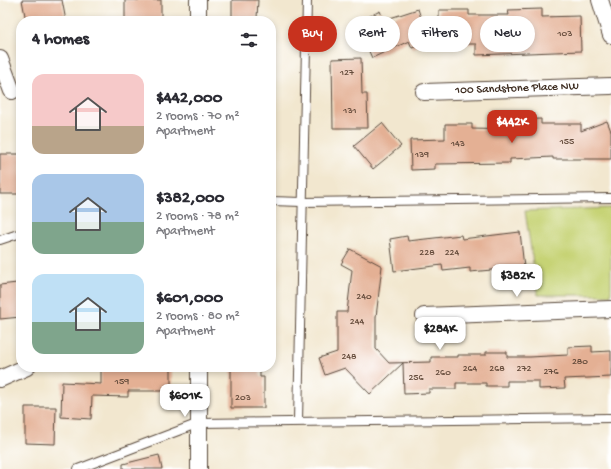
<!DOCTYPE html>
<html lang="en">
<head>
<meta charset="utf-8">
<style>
  body { margin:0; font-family:"Gochi Hand",sans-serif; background:#f7f7f7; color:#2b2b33; height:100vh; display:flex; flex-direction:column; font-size:15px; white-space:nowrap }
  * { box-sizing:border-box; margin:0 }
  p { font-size:13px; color:#7c7c81 }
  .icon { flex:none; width:22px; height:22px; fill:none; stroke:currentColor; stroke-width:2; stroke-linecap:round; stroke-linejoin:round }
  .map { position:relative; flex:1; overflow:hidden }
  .sheet { position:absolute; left:16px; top:16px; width:260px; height:356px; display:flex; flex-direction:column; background:#fff; border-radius:16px; box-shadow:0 2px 6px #0003 }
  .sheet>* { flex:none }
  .guide { position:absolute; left:288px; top:16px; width:263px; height:36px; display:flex; gap:8px }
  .price { position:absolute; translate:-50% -34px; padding:0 9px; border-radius:8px; background:#fff; color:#222; font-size:13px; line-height:26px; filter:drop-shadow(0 1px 2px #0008) }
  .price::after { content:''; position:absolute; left:50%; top:24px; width:12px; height:9px; margin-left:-6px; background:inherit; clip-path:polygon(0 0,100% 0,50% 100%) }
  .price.current { background:#c8321e; color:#fff }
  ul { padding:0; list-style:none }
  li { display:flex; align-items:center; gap:12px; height:100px; padding:0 16px }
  li span { display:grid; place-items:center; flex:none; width:112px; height:80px; border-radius:12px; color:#555 }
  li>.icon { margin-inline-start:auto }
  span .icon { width:48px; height:48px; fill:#fffc; stroke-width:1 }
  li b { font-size:17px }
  h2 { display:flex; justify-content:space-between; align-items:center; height:48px; padding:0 16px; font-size:17px }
  .pill { padding:0 14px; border-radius:18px; background:#fff; box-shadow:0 2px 6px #0003; font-size:14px; line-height:36px }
  .pill.current { background:#c8321e; color:#fff }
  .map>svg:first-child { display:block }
  .green { fill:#c6d374; stroke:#807e49 }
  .building { fill:#e4b094 }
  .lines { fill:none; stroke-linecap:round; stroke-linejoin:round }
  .lane-casing { stroke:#564639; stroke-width:10 }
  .street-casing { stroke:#564639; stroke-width:18 }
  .lane { stroke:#fff; stroke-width:8 }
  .street { stroke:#fff; stroke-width:16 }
  .labels { text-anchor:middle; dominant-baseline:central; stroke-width:3.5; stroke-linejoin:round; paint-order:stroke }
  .number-label { font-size:10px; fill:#654c3c }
  .street-label { font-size:12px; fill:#3b2a1e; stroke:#fff }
</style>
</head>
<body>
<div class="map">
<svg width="611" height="469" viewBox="0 0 611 469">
  <rect width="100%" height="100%" fill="#fff"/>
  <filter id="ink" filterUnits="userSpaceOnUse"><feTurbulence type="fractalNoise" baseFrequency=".025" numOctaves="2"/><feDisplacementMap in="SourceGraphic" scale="8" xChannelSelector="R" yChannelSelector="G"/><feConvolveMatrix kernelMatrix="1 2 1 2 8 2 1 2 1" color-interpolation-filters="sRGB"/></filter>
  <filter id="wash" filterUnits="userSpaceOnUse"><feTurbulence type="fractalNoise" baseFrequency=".012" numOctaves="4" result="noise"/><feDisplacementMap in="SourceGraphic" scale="16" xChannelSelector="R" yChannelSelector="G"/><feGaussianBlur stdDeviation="0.9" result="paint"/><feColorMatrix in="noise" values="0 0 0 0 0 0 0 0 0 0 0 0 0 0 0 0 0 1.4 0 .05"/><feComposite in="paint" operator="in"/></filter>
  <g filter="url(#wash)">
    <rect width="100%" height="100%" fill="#f2e7cf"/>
    <path class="green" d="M611 208V295H538L525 211Z"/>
    <g id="blocks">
      <g class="building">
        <path d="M22 0H62L66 21H26Z"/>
        <rect x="125" y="0" width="36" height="21"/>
        <path d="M232 0H258L257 18 232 17Z"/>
        <path d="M418 9 429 42 412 48 409 41 372 58 356 23 380 11 384 20Z"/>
        <path d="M542 9V17L580 16 581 51 476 55V44H439V10H469V15H509L508 10Z"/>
        <path d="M361 58 362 94H367L368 128H333L332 59Z"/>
        <path d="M541 119V124H581V131L607 121 611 131V159H553V157L510 159V163L435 164V169L411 170 410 140 445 139V124H472V129L514 130V120Z"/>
        <path d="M382 123 401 146 373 169 354 146Z"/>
        <rect x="0" y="154" width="21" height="40"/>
        <path d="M520 232 524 267 470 272V268L443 271 442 265 394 271 390 239 407 236 408 241 461 235 462 239Z"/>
        <path d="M350 249 382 266 376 317V349L389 363 431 362V357H458V355H486V352H507V357H530L568 355V347L592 346V352L611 351V377L564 379 565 388 539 389V381H507V386H486V383H456V389H429V393L404 394 403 363 370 394 345 368 325 375 319 358 337 352V312H347L352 270 341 264Z"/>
        <path d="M17 283 21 317 0 319V285Z"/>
        <path d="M101 367 137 368V367H171V391H128V397L92 396 91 419 61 417 62 382 101 384Z"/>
        <path d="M231 367H260V377H264V408H231Z"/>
        <path d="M25 407H56L55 444 25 443Z"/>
        <path d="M159 455 162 469H123V464Z"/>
      </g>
    </g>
  </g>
  <g filter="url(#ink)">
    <use href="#blocks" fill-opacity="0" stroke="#564639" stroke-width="1"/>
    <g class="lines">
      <defs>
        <g id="lane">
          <path d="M271 201 302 202 611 198"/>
          <path d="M0 240 21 233"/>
          <path d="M298 421 307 0"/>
          <path d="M78 469 199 423 611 418"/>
        </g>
        <g id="street">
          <path d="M198 0V21"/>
          <path d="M600 0 611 35"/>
          <path d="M0 59 12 91"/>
          <path d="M424 92 611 86"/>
          <path d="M424 316 611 309"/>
          <path d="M0 379 27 367"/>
          <path d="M199 469V367"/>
        </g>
      </defs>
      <use href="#lane" class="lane-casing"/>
      <use href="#street" class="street-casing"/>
      <use href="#lane" class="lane"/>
      <use href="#street" class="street"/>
    </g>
  </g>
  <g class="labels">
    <g class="number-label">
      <text x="565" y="34">103</text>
      <text x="347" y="73">127</text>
      <text x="350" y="111">131</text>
      <text x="567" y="142">155</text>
      <text x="458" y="144">143</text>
      <text x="422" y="155">139</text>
      <text x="427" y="253">228</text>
      <text x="452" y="253">224</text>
      <text x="364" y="297">240</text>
      <text x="357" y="322">244</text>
      <text x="349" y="357">248</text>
      <text x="580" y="362">280</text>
      <text x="470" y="369">264</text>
      <text x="497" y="369">268</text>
      <text x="524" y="369">272</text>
      <text x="551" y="372">276</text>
      <text x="443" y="373">260</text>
      <text x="416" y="378">256</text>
      <text x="122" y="382">159</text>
      <text x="243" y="398">203</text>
    </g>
    <g class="street-label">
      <text transform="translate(517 89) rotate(-2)">100 Sandstone Place NW</text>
    </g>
  </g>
</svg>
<b class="price current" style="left:512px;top:144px">$442K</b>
<b class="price" style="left:517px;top:298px">$382K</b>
<b class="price" style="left:440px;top:351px">$284K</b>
<b class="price" style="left:185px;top:418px">$601K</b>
<div class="guide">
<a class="pill current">Buy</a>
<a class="pill">Rent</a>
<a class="pill">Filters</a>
<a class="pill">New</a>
</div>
<section class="sheet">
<h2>4 homes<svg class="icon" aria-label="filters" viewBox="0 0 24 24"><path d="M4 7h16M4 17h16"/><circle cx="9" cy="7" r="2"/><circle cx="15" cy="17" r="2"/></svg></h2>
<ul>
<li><span style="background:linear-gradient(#f6c9c9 65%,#b9a48a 0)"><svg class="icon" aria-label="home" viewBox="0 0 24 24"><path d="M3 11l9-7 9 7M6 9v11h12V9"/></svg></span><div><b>$442,000</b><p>2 rooms · 70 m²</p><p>Apartment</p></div></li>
<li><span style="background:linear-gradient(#a9c7e8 60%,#7fa58c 0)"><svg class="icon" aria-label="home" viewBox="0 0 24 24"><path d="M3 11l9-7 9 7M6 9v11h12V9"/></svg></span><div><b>$382,000</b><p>2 rooms · 78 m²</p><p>Apartment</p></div></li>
<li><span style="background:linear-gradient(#bfe0f5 60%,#7fa58c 0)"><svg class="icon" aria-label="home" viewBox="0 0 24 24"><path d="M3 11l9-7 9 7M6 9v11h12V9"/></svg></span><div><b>$601,000</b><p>2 rooms · 80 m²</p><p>Apartment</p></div></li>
</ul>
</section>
</div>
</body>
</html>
